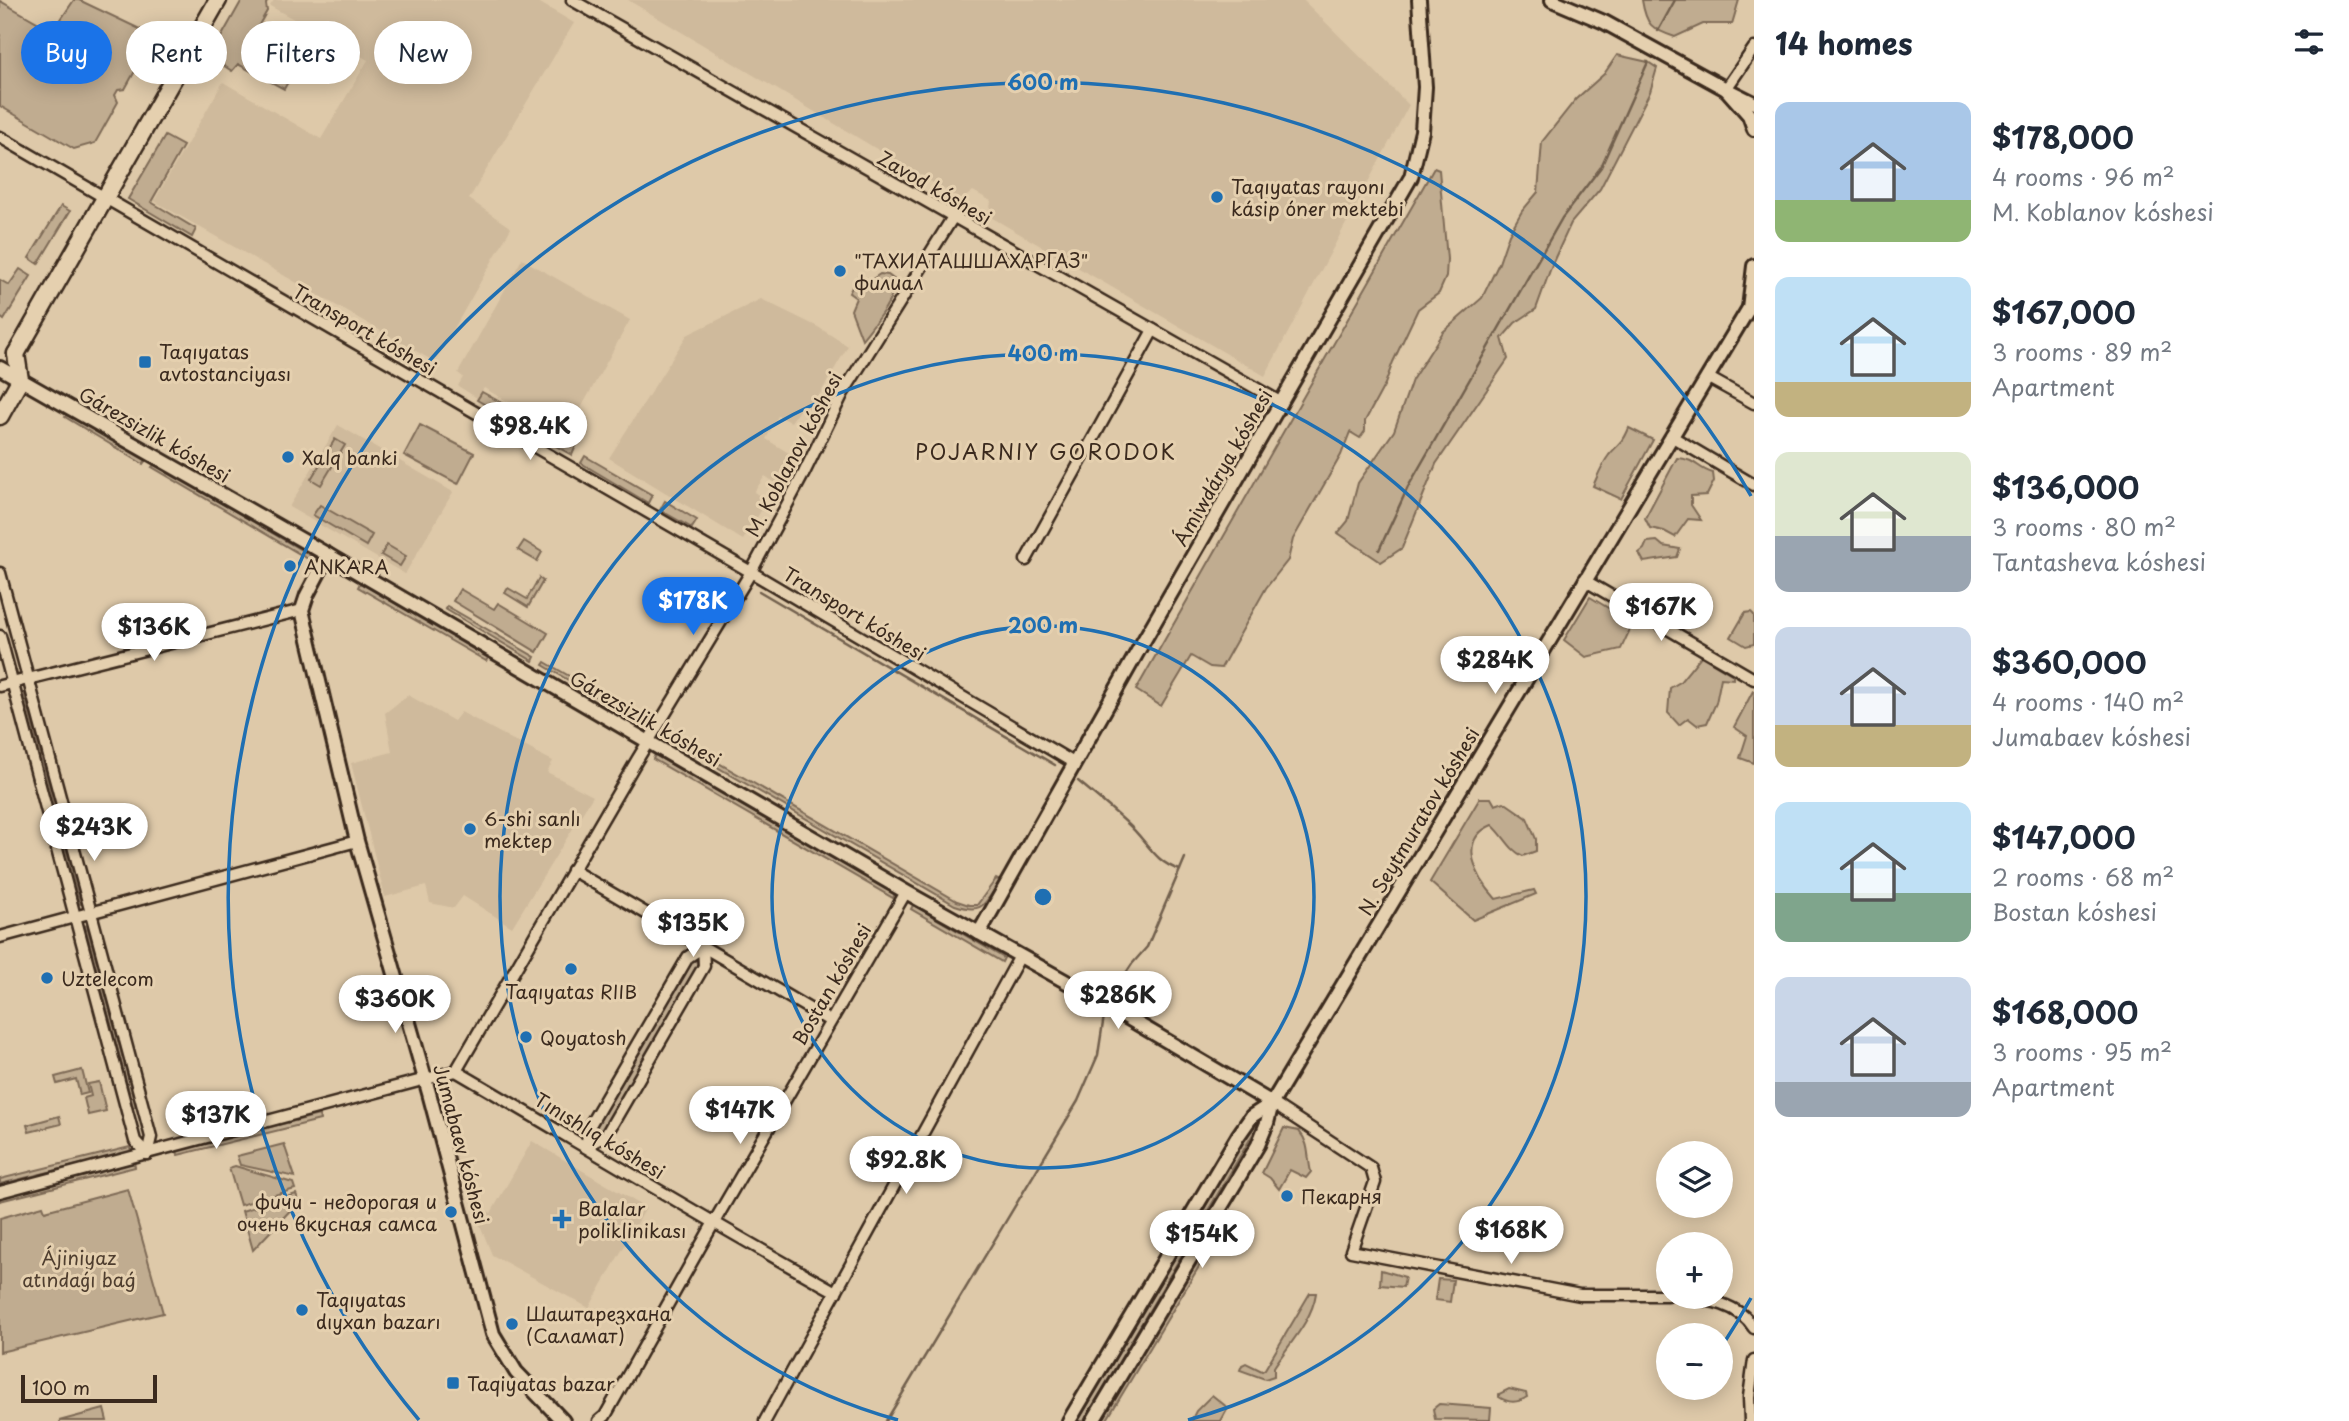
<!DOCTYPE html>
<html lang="en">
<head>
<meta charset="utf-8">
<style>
  body { margin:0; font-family:"Playpen Sans",sans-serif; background:#f2f2f3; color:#1f2937; height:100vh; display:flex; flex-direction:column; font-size:26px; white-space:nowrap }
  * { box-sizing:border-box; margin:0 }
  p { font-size:23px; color:#747a83 }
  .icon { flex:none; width:38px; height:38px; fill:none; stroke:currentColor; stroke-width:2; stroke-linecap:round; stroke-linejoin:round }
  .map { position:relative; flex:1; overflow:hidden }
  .side { display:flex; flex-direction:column; background:#fff; width:595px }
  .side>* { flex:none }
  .guide { position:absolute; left:21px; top:21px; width:665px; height:63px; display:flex; gap:14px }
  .controls { position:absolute; left:1656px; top:1141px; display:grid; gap:14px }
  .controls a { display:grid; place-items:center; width:77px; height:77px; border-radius:50%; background:#fff; box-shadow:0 4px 18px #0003; font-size:35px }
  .scale { position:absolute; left:21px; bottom:18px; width:136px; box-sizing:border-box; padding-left:7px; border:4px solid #3b2a1e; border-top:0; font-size:19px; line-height:24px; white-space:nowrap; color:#3b2a1e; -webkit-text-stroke:5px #e5d0af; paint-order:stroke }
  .price { position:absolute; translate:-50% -60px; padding:0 16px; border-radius:24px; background:#fff; color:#222; font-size:23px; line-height:46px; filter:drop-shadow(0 2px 4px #0008) }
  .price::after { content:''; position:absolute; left:50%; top:42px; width:21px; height:16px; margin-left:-10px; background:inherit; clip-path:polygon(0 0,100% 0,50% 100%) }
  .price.current { background:#1a73e8; color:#fff }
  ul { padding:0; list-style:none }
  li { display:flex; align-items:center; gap:21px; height:175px; padding:0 21px }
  li span { display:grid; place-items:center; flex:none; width:196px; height:140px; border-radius:14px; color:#555 }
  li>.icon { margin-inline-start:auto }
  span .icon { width:84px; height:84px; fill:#fffc; stroke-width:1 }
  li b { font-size:30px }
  h2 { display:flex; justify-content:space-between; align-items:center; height:84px; padding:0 21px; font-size:30px }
  .pill { padding:0 24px; border-radius:32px; background:#fff; box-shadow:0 4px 18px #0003; font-size:24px; line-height:63px }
  .pill.current { background:#1a73e8; color:#fff }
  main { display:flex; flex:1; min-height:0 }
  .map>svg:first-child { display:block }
  .built { fill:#cfba9c }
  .green { fill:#c0ac90; stroke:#7e6b57; stroke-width:2 }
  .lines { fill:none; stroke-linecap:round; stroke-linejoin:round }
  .stream { stroke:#72604d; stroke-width:2.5 }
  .minor-casing { stroke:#3b2a1e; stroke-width:15 }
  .tertiary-casing { stroke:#3b2a1e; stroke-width:18 }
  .primary-casing { stroke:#3b2a1e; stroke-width:21 }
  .minor { stroke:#e5d0af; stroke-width:10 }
  .tertiary { stroke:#e5d0af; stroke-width:12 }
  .primary { stroke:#e5d0af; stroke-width:16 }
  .ring { fill:none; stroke:#1f6fb2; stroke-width:3.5 }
  .poi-dot { fill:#1f6fb2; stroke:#e5d0af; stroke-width:2.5 }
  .labels { text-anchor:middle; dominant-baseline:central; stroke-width:6; stroke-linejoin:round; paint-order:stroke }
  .poi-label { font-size:19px; fill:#3b2a1e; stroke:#e5d0af; text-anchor:start }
  .street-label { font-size:19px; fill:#3b2a1e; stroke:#e5d0af }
  .park-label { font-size:19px; fill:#4f3e2f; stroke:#e5d0af }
  .neighbourhood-label { font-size:21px; letter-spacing:2px; fill:#3b2a1e; stroke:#e5d0af }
  .centre { fill:#1f6fb2; stroke:#e5d0af; stroke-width:3.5 }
  .ring-label { font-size:21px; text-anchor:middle; font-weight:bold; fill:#1f6fb2; stroke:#e5d0af; stroke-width:6; stroke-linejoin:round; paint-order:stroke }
</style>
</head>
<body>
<main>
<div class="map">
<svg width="1754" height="1421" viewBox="0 0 1754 1421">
  <rect width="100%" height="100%" fill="#dec9a9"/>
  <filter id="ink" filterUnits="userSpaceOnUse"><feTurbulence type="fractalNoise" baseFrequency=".0143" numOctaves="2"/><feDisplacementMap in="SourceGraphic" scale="14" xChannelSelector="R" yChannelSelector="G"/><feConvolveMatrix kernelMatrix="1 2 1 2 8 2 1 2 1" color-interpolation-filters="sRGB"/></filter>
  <g filter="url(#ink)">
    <g class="built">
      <path d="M274 0H535L574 23 469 199 511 228 435 362 154 201 223 82 321 139 368 60 270 6Z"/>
      <path d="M628 0H1303L1409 105 1265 376 989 216 991 201 973 191 962 200Z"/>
      <path d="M522 259 630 320 566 435 484 388 477 398 458 386 463 377 458 373Z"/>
      <path d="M761 299 818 327 848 346 811 409 803 404 791 422 778 416 766 439 795 457 778 485 765 476 754 492 767 501 743 540 609 458 687 335Z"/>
      <path d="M338 425 453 492 405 574 289 507Z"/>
      <path d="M408 695 454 721 461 712 545 757 553 761 547 772 593 796 512 927 463 896 454 908 430 903 426 886 385 897 351 763 392 752 385 713Z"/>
      <path d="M532 1141 646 1208 589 1308 492 1255 480 1225 488 1211 491 1213Z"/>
    </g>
    <g class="green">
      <path d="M74 0H79L144 31 149 46 125 89 118 90 115 95 118 102 95 143 74 149 0 106V1L53 31Z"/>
      <path d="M242 0H268L266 4 267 11 256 30 264 41 300 61 284 89 238 64 232 71 210 57Z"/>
      <path d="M1642 0H1739L1732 24H1703L1675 37C1651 29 1646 25 1642 0Z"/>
      <path d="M1617 55 1648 62 1657 68 1650 92 1600 189 1571 223 1553 262 1536 309 1515 323 1502 338 1508 359 1436 464 1402 548 1381 562 1338 533 1348 521 1358 483 1394 431 1412 380 1443 332 1482 298 1499 263 1509 234 1522 211 1538 192 1542 142 1576 99 1604 74Z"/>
      <path d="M165 136 183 146 151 202 196 229 192 237 128 199Z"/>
      <path d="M1434 168 1439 170 1447 259 1446 277 1439 293 1418 309 1393 362 1385 384 1365 421V431L1360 438 1350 432 1341 455 1293 539 1288 560 1266 588 1221 668 1210 667 1191 656 1161 706 1136 690Z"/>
      <path d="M61 206 70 211 38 264 29 258Z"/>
      <path d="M20 269 31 276 4 320 0 317V280L9 285Z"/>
      <path d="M880 274 888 275 896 281C892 304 876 321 862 339L851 310 856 298 849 293 858 276 871 280Z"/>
      <path d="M482 392 539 424 534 433 477 400Z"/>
      <path d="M67 414 146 460 143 464 65 417Z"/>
      <path d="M420 425 474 453 458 484 404 455Z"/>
      <path d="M545 428 576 446 572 455 540 437Z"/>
      <path d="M1629 428 1653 440 1621 499 1593 486C1598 475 1602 464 1609 455 1619 443 1622 445 1629 428Z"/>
      <path d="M335 439 345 445 321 485 311 479Z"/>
      <path d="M585 456 652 495 648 503 581 463Z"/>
      <path d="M1677 458C1697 459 1697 469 1713 473L1714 481 1707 495 1691 496V505L1701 520 1688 519 1675 537 1664 531 1650 528 1645 518Z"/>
      <path d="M155 464 313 557 315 563 152 467Z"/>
      <path d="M665 501 697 520 692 528 660 510Z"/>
      <path d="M320 505 372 535 366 546 313 515Z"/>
      <path d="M524 541 542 552 537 561 518 550Z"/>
      <path d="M1657 541 1663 546 1680 549 1677 557 1644 562 1639 553 1644 549 1647 542Z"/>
      <path d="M387 545 406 556 400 566 381 555Z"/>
      <path d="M539 578 543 581 528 607 505 593 508 588 527 599Z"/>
      <path d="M360 583 488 658 486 661 358 587Z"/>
      <path d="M460 589 494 609 498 603 548 633 537 652 453 601Z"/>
      <path d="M1590 597 1633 623 1621 649 1586 657 1564 640Z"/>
      <path d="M447 606 535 657 533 661 445 609Z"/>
      <path d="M1751 612 1754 615V644L1746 646 1731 637 1745 613Z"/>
      <path d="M1701 656 1733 675V679L1721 678 1716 703 1707 723 1697 725 1688 718 1679 725 1668 713 1670 688 1680 682Z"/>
      <path d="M545 662 633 713 630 717 543 665Z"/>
      <path d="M1753 691 1754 692V763L1740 758 1747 736 1734 727Z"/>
      <path d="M24 693H26L82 903 80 904Z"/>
      <path d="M665 732 957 901 969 905H977L996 879 1000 881C985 903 984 915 955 905L662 735Z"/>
      <path d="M655 755 895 894 893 898 653 759Z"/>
      <path d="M1480 798H1491L1495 805 1504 802 1527 818 1536 839V851L1523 856C1509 850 1504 835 1492 825 1456 840 1477 878 1496 899L1534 890 1536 894 1473 920 1430 882Z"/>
      <path d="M913 905 1004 958 1002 962 911 909Z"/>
      <path d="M87 925 136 1107H133L85 926Z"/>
      <path d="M696 960 698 966 601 1134H595L593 1130 690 962Z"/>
      <path d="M82 1070 88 1093 80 1095 76 1079 57 1084 55 1077Z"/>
      <path d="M99 1082 106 1111 88 1115 84 1098 91 1096 88 1084Z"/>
      <path d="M319 1115 320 1120 178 1155 177 1150Z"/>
      <path d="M59 1116 61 1124 29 1132 27 1125Z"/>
      <path d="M1255 1122 1259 1124 1084 1421H1078Z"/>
      <path d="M1284 1128 1299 1131C1310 1144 1307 1156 1311 1172L1306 1178 1290 1170 1279 1189 1270 1178 1262 1173Z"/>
      <path d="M284 1144 295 1177 240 1165 237 1156Z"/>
      <path d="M130 1147 131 1152 0 1184V1179Z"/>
      <path d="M134 1162 135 1167 0 1201V1196Z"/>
      <path d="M235 1166 293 1183 295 1189 240 1205 229 1168Z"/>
      <path d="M128 1189 163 1313 0 1352V1218L43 1206 45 1211Z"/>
      <path d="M296 1194 299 1201 253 1250 242 1211Z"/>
      <path d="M1220 1222 1224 1225 1106 1421H1100Z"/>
      <path d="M1381 1270 1405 1277 1403 1287 1380 1285Z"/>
      <path d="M1438 1279 1453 1280 1450 1302 1435 1300Z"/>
      <path d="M1310 1293H1316C1312 1321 1289 1344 1274 1367V1376L1265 1379 1240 1370 1242 1365 1246 1363 1262 1371 1265 1369Z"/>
      <path d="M1509 1389 1526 1393 1527 1397C1518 1403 1508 1403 1499 1397V1394Z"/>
      <path d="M1212 1395 1228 1408 1221 1421H1191L1196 1411Z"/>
      <path d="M1439 1404 1491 1408 1490 1420 1435 1419 1433 1409Z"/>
      <path d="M104 1409 107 1421H59Z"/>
    </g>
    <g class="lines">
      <g class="stream">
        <path d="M1658 31 1675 0"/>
        <path d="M1379 550 1408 487 1562 218 1601 167 1648 62"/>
        <path d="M759 591 1055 765"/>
        <path d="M1078 781C1095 795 1112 809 1128 824 1147 841 1154 862 1180 870"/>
        <path d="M1111 996 1132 964 1147 947 1185 858"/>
        <path d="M886 1421 1078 1101 1098 1055 1104 1016"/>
      </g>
      <defs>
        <g id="minor">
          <path d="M572 0 1282 403"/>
          <path d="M1726 89 1754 48"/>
          <path d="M0 137 751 572 1074 763"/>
          <path d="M1707 377 1754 403"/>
          <path d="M1671 436 1754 485"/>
          <path d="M1026 560 1153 330"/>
          <path d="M0 573 151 1137 147 1154"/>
          <path d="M1584 580 1754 679"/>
          <path d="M0 636 135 1141 147 1154"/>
          <path d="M0 686 302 610"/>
          <path d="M572 870 830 1021"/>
          <path d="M0 937 357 841"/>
          <path d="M703 947 704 966 606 1135 586 1146 590 1125 688 957Z"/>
          <path d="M456 1071 637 760 751 572 804 473 843 393 953 217"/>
          <path d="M456 1071C583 1145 708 1221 836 1292"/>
          <path d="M1272 1103 1371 1168 1375 1182 1351 1251 1580 1295H1668"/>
          <path d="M0 1192 456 1071"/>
          <path d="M1682 1297C1709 1300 1738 1303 1754 1328"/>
          <path d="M599 1421 605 1416 713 1224 906 892"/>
          <path d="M765 1421 1020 956"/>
          <path d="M1750 1421 1749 1397 1754 1360"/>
        </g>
        <g id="tertiary">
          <path d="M1552 0 1604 22 1726 89"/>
          <path d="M1754 103 1726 89 1749 115 1754 129"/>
          <path d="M1754 266 1749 308 1754 299"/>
          <path d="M0 368 328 555 906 892 1072 985 1272 1103"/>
          <path d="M328 555 307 595 302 610 357 841 429 1093 493 1334 516 1372 563 1421"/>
          <path d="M979 933 1143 642 1411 177 1422 131 1425 87 1419 0"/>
          <path d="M1069 1421 1238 1136 1252 1116 1272 1103"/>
          <path d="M1093 1421 1258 1145 1267 1123 1272 1103 1749 308"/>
        </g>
        <g id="primary">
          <path d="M16 354 218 0"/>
          <path d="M0 416 20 380 16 354"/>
        </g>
      </defs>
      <use href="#minor" class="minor-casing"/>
      <use href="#tertiary" class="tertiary-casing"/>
      <use href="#primary" class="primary-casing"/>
      <use href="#minor" class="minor"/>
      <use href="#tertiary" class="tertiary"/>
      <use href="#primary" class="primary"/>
    </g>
  </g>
  <g class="ring">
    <circle cx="1043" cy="897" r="271"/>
    <path d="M898 1420A543 543 0 1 1 1188 1420"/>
    <path d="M1751 1298A814 814 0 0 1 1722 1346M419 1420A814 814 0 1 1 1751 496"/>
  </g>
  <g class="poi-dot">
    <circle cx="1217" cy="197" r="7"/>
    <circle cx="840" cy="271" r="7"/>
    <rect x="138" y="355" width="14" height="14" rx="3.5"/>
    <circle cx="288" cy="457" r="7"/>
    <circle cx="290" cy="566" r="7"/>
    <circle cx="470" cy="829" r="7"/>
    <circle cx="571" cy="969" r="7"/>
    <circle cx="47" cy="978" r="7"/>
    <circle cx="526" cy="1037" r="7"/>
    <circle cx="1287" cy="1196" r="7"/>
    <circle cx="451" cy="1212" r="7"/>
    <path d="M558.5 1208.5h7v7h7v7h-7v7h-7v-7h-7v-7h7z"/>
    <circle cx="302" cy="1310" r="7"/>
    <circle cx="512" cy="1324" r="7"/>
    <rect x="446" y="1376" width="14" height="14" rx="3.5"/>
  </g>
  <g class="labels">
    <g class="poi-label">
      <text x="1231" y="186">Taqıyatas rayonı<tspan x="1231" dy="22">kásip óner mektebi</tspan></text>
      <text x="854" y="260">"ТАХИАТАШШАХАРГАЗ"<tspan x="854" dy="22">филиал</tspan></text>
      <text x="159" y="351">Taqıyatas<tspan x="159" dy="22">avtostanciyası</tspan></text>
      <text x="302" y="457">Xalq banki</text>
      <text x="304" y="566">ANKARA</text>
      <text x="484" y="818">6-shi sanlı<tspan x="484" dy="22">mektep</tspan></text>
      <text x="61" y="978">Uztelecom</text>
      <text x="571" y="991" text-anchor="middle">Taqıyatas RIIB</text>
      <text x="540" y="1037">Qoyatosh</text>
      <text x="1301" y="1196">Пекарня</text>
      <text x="437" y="1201" text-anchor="end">фичи - недорогая и<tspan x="437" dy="22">очень вкусная самса</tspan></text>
      <text x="578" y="1208">Balalar<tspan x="578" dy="22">poliklinikası</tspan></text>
      <text x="316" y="1299">Taqıyatas<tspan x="316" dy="22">dıyxan bazarı</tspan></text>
      <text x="526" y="1313">Шаштарезхана<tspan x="526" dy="22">(Саламат)</tspan></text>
      <text x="467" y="1383">Taqiyatas bazar</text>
    </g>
    <g class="street-label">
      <text transform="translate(935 187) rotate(30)">Zavod kóshesi</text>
      <text transform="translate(365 329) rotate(30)">Transport kóshesi</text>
      <text transform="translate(155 434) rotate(30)">Gárezsizlik kóshesi</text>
      <text transform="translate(793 454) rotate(-62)">M. Koblanov kóshesi</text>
      <text transform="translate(1222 467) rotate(-60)">Ámiwdárya kóshesi</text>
      <text transform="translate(855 613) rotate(31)">Transport kóshesi</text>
      <text transform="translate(646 718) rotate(30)">Gárezsizlik kóshesi</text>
      <text transform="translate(1418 821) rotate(-59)">N. Seytmuratov kóshesi</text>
      <text transform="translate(831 984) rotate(-60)">Bostan kóshesi</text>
      <text transform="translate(600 1135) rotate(31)">Tınıshlıq kóshesi</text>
      <text transform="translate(462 1144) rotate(75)">Jumabaev kóshesi</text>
    </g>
    <g class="park-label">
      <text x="79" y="1257">Ájiniyaz<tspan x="79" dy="22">atındaǵı baǵ</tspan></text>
    </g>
    <g class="neighbourhood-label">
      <text x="1046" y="451">POJARNIY GORODOK</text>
    </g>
  </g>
  <circle cx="1043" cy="897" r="10" class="centre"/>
  <g class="ring-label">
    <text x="1043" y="90">600 m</text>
    <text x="1043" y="361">400 m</text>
    <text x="1043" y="633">200 m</text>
  </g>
</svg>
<div class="controls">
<a><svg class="icon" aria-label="layers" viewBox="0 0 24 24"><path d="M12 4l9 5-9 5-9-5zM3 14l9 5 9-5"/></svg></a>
<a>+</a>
<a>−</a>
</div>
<div class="scale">100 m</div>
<b class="price" style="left:530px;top:462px">$98.4K</b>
<b class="price current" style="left:693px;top:637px">$178K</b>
<b class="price" style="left:1661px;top:643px">$167K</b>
<b class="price" style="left:154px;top:663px">$136K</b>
<b class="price" style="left:1495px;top:696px">$284K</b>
<b class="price" style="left:94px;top:863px">$243K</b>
<b class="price" style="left:693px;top:959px">$135K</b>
<b class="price" style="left:1118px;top:1031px">$286K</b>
<b class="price" style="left:395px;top:1035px">$360K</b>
<b class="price" style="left:740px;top:1146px">$147K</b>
<b class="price" style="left:216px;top:1151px">$137K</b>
<b class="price" style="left:906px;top:1196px">$92.8K</b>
<b class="price" style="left:1511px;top:1266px">$168K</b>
<b class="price" style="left:1202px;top:1270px">$154K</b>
<div class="guide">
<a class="pill current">Buy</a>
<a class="pill">Rent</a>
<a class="pill">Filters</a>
<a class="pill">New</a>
</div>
</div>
<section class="side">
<h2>14 homes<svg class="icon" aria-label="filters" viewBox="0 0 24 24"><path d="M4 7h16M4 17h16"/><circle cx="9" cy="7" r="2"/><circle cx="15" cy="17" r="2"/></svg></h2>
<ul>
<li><span style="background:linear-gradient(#a9c7e8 70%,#8fb573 0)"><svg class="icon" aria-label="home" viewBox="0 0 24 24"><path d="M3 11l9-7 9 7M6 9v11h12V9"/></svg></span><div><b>$178,000</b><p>4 rooms · 96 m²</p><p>M. Koblanov kóshesi</p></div></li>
<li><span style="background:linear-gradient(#bfe0f5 75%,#c2b280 0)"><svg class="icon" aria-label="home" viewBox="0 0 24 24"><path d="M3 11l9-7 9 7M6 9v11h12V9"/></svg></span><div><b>$167,000</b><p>3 rooms · 89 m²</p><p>Apartment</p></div></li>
<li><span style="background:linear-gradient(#dfe7d0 60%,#9aa5b1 0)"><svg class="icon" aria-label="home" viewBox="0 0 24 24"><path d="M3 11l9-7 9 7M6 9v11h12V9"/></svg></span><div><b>$136,000</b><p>3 rooms · 80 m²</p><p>Tantasheva kóshesi</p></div></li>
<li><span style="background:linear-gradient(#c9d6e8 70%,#c2b280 0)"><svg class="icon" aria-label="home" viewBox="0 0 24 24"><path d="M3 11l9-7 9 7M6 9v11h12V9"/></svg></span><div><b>$360,000</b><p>4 rooms · 140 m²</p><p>Jumabaev kóshesi</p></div></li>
<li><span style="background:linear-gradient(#bfe0f5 65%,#7fa58c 0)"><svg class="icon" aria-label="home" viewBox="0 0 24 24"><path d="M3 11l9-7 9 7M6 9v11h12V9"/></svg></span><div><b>$147,000</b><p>2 rooms · 68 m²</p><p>Bostan kóshesi</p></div></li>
<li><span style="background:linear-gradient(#c9d6e8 75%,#9aa5b1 0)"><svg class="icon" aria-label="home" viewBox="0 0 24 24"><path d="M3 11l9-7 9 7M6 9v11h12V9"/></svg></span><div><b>$168,000</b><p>3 rooms · 95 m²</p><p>Apartment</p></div></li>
</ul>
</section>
</main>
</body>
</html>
